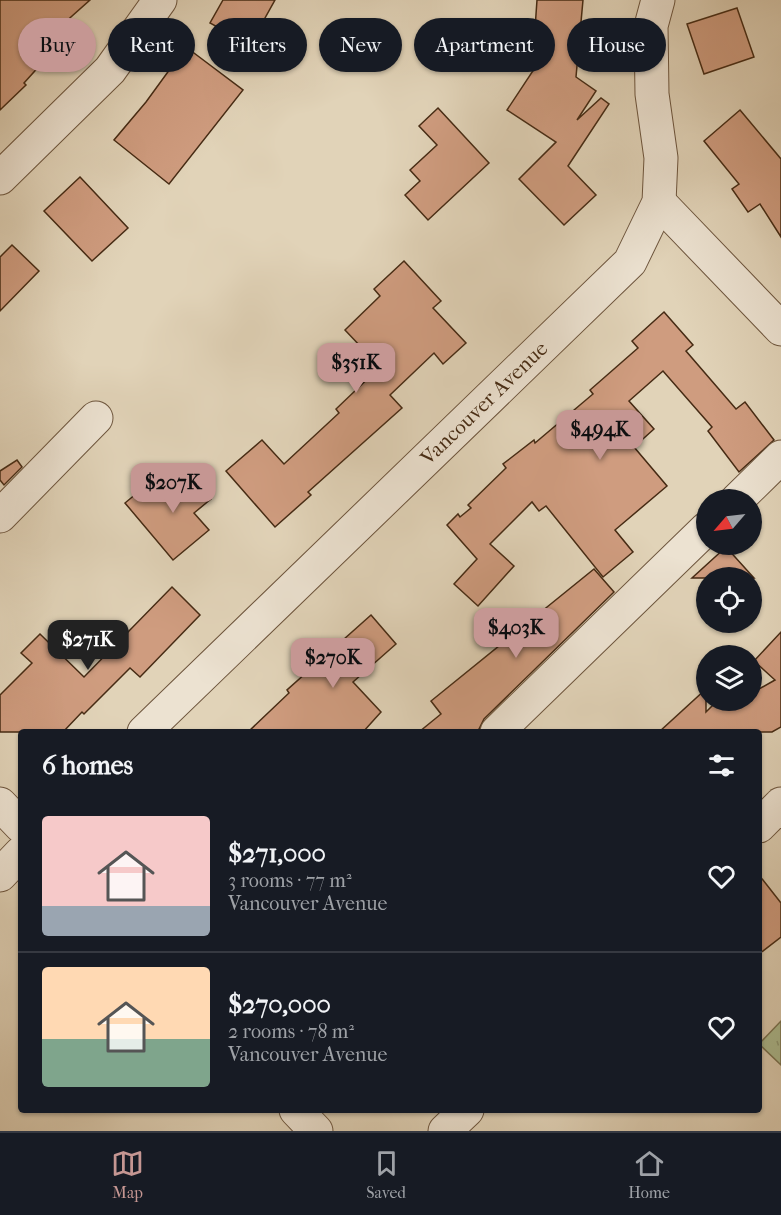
<!DOCTYPE html>
<html lang="en">
<head>
<meta charset="utf-8">
<style>
  body { margin:0; font-family:"IM FELL French Canon",serif; background:#20242c; color:#f1f3f6; height:100vh; display:flex; flex-direction:column; font-size:22px; white-space:nowrap }
  * { box-sizing:border-box; margin:0 }
  p { font-size:20px; color:#9ea1a6 }
  .icon { flex:none; width:33px; height:33px; fill:none; stroke:currentColor; stroke-width:2; stroke-linecap:round; stroke-linejoin:round }
  .map { position:relative; flex:1; overflow:hidden }
  .drawer { position:absolute; left:18px; top:729px; width:744px; height:384px; display:flex; flex-direction:column; background:#171b24; border-radius:6px; box-shadow:0 2px 4px #0004 }
  .drawer>* { flex:none }
  .guide { position:absolute; left:18px; top:18px; width:746px; height:54px; display:flex; gap:12px }
  .needle { width:39px; rotate:242deg }
  .fabs { position:absolute; left:696px; top:489px; display:grid; gap:12px }
  .fabs a { display:grid; place-items:center; width:66px; height:66px; border-radius:50%; background:#171b24; box-shadow:0 2px 4px #0004; font-size:30px }
  .price { position:absolute; translate:-50% -51px; padding:0 14px; border-radius:12px; background:#c59692; color:#111; font-size:20px; line-height:39px; filter:drop-shadow(0 2px 3px #0008) }
  .price::after { content:''; position:absolute; left:50%; top:36px; width:18px; height:14px; margin-left:-9px; background:inherit; clip-path:polygon(0 0,100% 0,50% 100%) }
  .price.on { background:#222; color:#fff }
  ul { padding:0; list-style:none }
  li { display:flex; align-items:center; gap:18px; height:150px; padding:0 24px }
  li+li { border-top:2px solid #363941 }
  li span { display:grid; place-items:center; flex:none; width:168px; height:120px; border-radius:6px; color:#555 }
  li>.icon { margin-inline-start:auto }
  span .icon { width:72px; height:72px; fill:#fffc; stroke-width:1 }
  li b { font-size:26px }
  h2 { display:flex; justify-content:space-between; align-items:center; height:72px; padding:0 24px; font-size:26px }
  .pill { padding:0 21px; border-radius:27px; background:#171b24; box-shadow:0 2px 4px #0004; font-size:21px; line-height:54px }
  .pill.on { background:#c59692; color:#111 }
  .dock { display:flex; justify-content:space-around; align-items:center; height:84px; border-top:2px solid #363941; background:#171b24; font-size:16px; color:#9ea1a6 }
  .dock a { display:grid; justify-items:center; gap:3px }
  .dock .on { color:#c59692 }
  .map>svg:first-child { display:block }
  .grass { fill:url(#grass-tufts); stroke:#7a7454; stroke-width:1.5 }
  .building { fill:#cf9c7f; stroke:#462b14; stroke-width:1.5 }
  .lines { fill:none; stroke-linecap:round; stroke-linejoin:round }
  .minor-casing { stroke:#6d553d; stroke-width:35 }
  .minor { stroke:#ece2d1; stroke-width:33 }
  .labels { text-anchor:middle; dominant-baseline:central; stroke-width:6; stroke-linejoin:round; paint-order:stroke }
  .street-label { font-size:21px; fill:#462b14; stroke:#ece2d1 }
</style>
</head>
<body>
<div class="map">
<svg width="781" height="1131" viewBox="0 0 781 1131">
  <defs>
    <pattern id="grass-tufts" width="24" height="20" patternUnits="userSpaceOnUse" patternTransform="scale(1.5)"><rect width="24" height="20" fill="#adbe93"/><path d="M3 7l-1-3M5 7V3M7 7l1-3M15 17l-1-3M17 17v-4M19 17l1-3" fill="none" stroke="#8f9b77"/></pattern>
  </defs>
  <rect width="100%" height="100%" fill="#e1d3b8"/>
  <filter id="stains"><feTurbulence type="fractalNoise" baseFrequency=".00333" numOctaves="4"/><feColorMatrix values="0 0 0 0 .2 0 0 0 0 .09 0 0 0 0 .02 0 0 0 .5 -.17"/></filter>
  <radialGradient id="worn" r=".72"><stop offset=".6" stop-color="#630" stop-opacity="0"/><stop offset="1" stop-color="#630" stop-opacity=".3"/></radialGradient>
  <path class="grass" d="M781 1021V1065L759 1044Z"/>
  <g class="building">
    <path d="M0 0H90L62 25 70 32 24 83 26 85 0 110Z"/>
    <path d="M223 0H275L250 45 210 23Z"/>
    <path d="M537 0H583L576 77 596 91 577 120 601 98 609 104 568 166 596 195 564 225 519 179 556 142 507 110 550 45 534 43Z"/>
    <path d="M737 8 754 57 704 74 687 24Z"/>
    <path d="M186 47 243 90 169 184 114 140 146 102Z"/>
    <path d="M438 108 489 163 428 220 405 195 420 181 410 170 437 145 419 126Z"/>
    <path d="M740 110 781 159V237L760 204 748 212 732 189 739 184 704 141Z"/>
    <path d="M80 177 128 228 92 261 44 211Z"/>
    <path d="M12 245 39 271 0 311V257Z"/>
    <path d="M404 261 441 301 433 308 466 343 443 364 434 353 390 395 402 408 308 492 311 495 275 527 226 471 262 440 284 464 339 413 336 409 380 367 345 330 380 296 374 289Z"/>
    <path d="M664 312 693 345 686 351 736 409 745 402 774 440 739 472 708 431 712 427 663 371 629 401 654 429 634 447 667 486 615 530 633 552 603 577 546 506 539 511 532 502 490 544 514 566 478 606 454 584 477 559 447 525 458 514 460 517 471 508 468 505 506 468 503 464 534 440 535 443 593 394 590 390 638 348 632 341Z"/>
    <path d="M17 460 22 467 4 485 0 480V471Z"/>
    <path d="M186 471 211 499 194 513 209 530 173 560 125 503 143 488 152 500Z"/>
    <path d="M726 547 754 578H692Z"/>
    <path d="M594 569 614 592 484 719 479 729 475 732H419L441 714 431 701Z"/>
    <path d="M172 587 200 615 140 677 130 668 84 714 82 712 63 732H0V695L32 663 21 653 40 634 84 677Z"/>
    <path d="M371 615 396 644 353 682 381 712 363 732H248L289 693 287 690Z"/>
    <path d="M781 632V727L772 732H659L706 689V712L718 700H752V693L775 680 754 661Z"/>
    <path d="M759 875 781 903V937L759 954Z"/>
  </g>
  <g class="lines">
    <defs>
      <g id="minor">
        <path d="M0 178 110 70 160 0"/>
        <path d="M659 202 781 329"/>
        <path d="M737 500 781 457"/>
        <path d="M0 516 96 418"/>
        <path d="M144 732 630 262 659 202 661 158 652 94 651 26 658 0"/>
        <path d="M497 732 706 529"/>
        <path d="M0 804 21 826"/>
        <path d="M759 826 781 804"/>
        <path d="M0 875 21 853"/>
        <path d="M296 1110 316 1131"/>
        <path d="M445 1131 467 1110"/>
      </g>
    </defs>
    <use href="#minor" class="minor-casing"/>
    <use href="#minor" class="minor"/>
  </g>
  <g class="labels">
    <g class="street-label">
      <text transform="translate(484 403) rotate(-44)">Vancouver Avenue</text>
    </g>
  </g>
  <rect width="100%" height="100%" filter="url(#stains)"/>
  <rect width="100%" height="100%" fill="url(#worn)"/>
</svg>
<div class="fabs">
<a><svg class="needle" viewBox="-14 -14 28 28"><path d="M0-13l5 13h-10z" fill="#e53935"/><path d="M0 13l5-13h-10z" fill="#9ea1a6"/></svg></a>
<a><svg class="icon" aria-label="locate" viewBox="0 0 24 24"><circle cx="12" cy="12" r="6"/><path d="M12 2v4M12 18v4M2 12h4M18 12h4"/></svg></a>
<a><svg class="icon" aria-label="layers" viewBox="0 0 24 24"><path d="M12 4l9 5-9 5-9-5zM3 14l9 5 9-5"/></svg></a>
</div>
<b class="price" style="left:356px;top:394px">$351K</b>
<b class="price" style="left:600px;top:461px">$494K</b>
<b class="price" style="left:173px;top:514px">$207K</b>
<b class="price" style="left:516px;top:659px">$403K</b>
<b class="price on" style="left:88px;top:671px">$271K</b>
<b class="price" style="left:333px;top:689px">$270K</b>
<div class="guide">
<a class="pill on">Buy</a>
<a class="pill">Rent</a>
<a class="pill">Filters</a>
<a class="pill">New</a>
<a class="pill">Apartment</a>
<a class="pill">House</a>
</div>
<section class="drawer">
<h2>6 homes<svg class="icon" aria-label="filters" viewBox="0 0 24 24"><path d="M4 7h16M4 17h16"/><circle cx="9" cy="7" r="2"/><circle cx="15" cy="17" r="2"/></svg></h2>
<ul>
<li><span style="background:linear-gradient(#f6c9c9 75%,#9aa5b1 0)"><svg class="icon" aria-label="home" viewBox="0 0 24 24"><path d="M3 11l9-7 9 7M6 9v11h12V9"/></svg></span><div><b>$271,000</b><p>3 rooms · 77 m²</p><p>Vancouver Avenue</p></div><svg class="icon" aria-label="heart" viewBox="0 0 24 24"><path d="M12 20l-8-8c-3-5 5-10 8-4 3-6 11-1 8 4z"/></svg></li>
<li><span style="background:linear-gradient(#ffd9b3 60%,#7fa58c 0)"><svg class="icon" aria-label="home" viewBox="0 0 24 24"><path d="M3 11l9-7 9 7M6 9v11h12V9"/></svg></span><div><b>$270,000</b><p>2 rooms · 78 m²</p><p>Vancouver Avenue</p></div><svg class="icon" aria-label="heart" viewBox="0 0 24 24"><path d="M12 20l-8-8c-3-5 5-10 8-4 3-6 11-1 8 4z"/></svg></li>
</ul>
</section>
</div>
<nav class="dock">
<a class="on"><svg class="icon" aria-label="map" viewBox="0 0 24 24"><path d="M3 6l6-2 6 2 6-2v14l-6 2-6-2-6 2zM9 4v14M15 6v14"/></svg>Map</a>
<a><svg class="icon" aria-label="saved" viewBox="0 0 24 24"><path d="M7 4h10v16l-5-4-5 4z"/></svg>Saved</a>
<a><svg class="icon" aria-label="home" viewBox="0 0 24 24"><path d="M3 11l9-7 9 7M6 9v11h12V9"/></svg>Home</a>
</nav>
</body>
</html>
